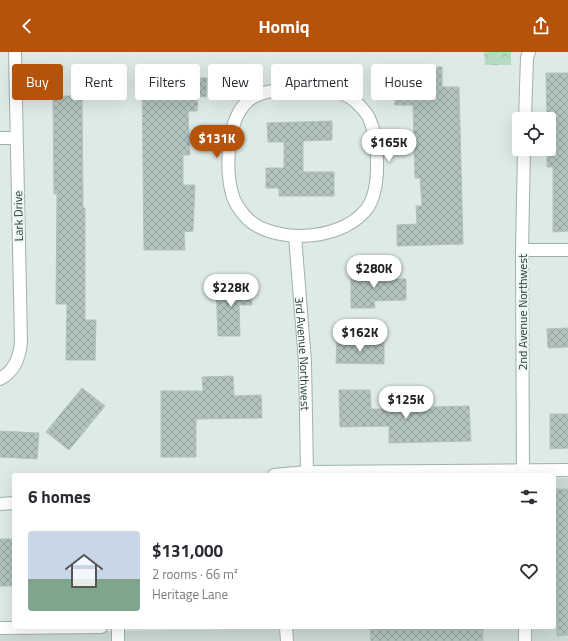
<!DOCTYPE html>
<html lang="en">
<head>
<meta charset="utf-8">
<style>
  body { margin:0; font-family:"Titillium Web",sans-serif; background:#f2f2f3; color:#2b2b33; height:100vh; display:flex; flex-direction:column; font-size:15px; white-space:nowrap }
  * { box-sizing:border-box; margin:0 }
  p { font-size:13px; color:#7c7c81 }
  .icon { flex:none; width:22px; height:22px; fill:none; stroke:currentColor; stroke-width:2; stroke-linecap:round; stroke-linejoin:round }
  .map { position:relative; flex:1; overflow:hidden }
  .details { position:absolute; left:12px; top:421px; width:544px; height:156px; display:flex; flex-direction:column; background:#fff; border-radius:4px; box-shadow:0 4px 16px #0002 }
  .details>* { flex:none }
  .top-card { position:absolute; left:12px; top:12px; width:544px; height:36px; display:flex; gap:8px }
  .buttons { position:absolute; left:512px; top:60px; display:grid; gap:8px }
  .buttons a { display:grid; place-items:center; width:44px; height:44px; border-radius:4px; background:#fff; box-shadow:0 4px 16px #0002; font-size:20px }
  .price { position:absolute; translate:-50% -34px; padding:0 9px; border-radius:14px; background:#fff; color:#222; font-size:13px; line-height:26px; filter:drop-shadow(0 1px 2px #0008) }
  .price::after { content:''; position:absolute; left:50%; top:24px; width:12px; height:9px; margin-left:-6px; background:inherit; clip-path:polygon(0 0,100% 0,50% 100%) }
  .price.on { background:#b45309; color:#fff }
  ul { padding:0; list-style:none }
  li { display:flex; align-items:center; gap:12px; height:100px; padding:0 16px }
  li+li { border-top:1px solid #e1e1e2 }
  li span { display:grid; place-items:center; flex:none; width:112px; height:80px; border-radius:4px; color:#555 }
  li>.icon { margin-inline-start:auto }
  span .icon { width:48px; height:48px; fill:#fffc; stroke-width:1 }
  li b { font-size:17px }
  h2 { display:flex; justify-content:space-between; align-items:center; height:48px; padding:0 16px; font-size:17px }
  .pill { padding:0 14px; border-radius:4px; background:#fff; box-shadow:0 4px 16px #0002; font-size:14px; line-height:36px }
  .pill.on { background:#b45309; color:#fff }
  header { display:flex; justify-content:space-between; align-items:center; height:52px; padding:0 16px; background:#b45309; color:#fff; font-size:18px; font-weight:700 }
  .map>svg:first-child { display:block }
  .built { fill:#cbd9d4 }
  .forest { fill:url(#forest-crowns) }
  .building { fill:url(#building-cross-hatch); stroke:#b0c3bc }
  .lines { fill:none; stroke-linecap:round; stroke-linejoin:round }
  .minor-casing { stroke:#a0b1ac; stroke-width:14 }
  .minor { stroke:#fff; stroke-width:12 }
  .labels { text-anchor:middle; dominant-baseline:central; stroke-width:4; stroke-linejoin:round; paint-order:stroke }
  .street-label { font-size:12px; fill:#1f3933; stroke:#edf6f2 }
</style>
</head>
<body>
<header><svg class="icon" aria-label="back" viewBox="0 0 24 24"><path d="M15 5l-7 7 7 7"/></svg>Homiq<svg class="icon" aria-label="share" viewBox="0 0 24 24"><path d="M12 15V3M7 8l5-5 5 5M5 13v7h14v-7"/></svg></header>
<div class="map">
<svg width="568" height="589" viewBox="0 0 568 589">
  <defs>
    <pattern id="forest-crowns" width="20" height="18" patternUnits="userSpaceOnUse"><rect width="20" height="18" fill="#b5dcc1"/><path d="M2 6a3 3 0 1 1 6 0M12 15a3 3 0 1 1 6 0" fill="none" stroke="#9bbea6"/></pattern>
    <pattern id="building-cross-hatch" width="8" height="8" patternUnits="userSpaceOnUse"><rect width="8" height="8" fill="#b3c4be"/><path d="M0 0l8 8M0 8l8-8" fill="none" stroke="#91a09b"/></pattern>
  </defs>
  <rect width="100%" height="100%" fill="#ddeae5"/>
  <path class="built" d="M554 426H568V589H0V581L366 575H554Z"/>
  <path class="forest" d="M484 0H511V13H485Z"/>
  <g class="building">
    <path d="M442 15V35H459L463 192 397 194V173L417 172 416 154H422L420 126H415L413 53H395V34H383L382 16Z"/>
    <path d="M546 21H568V179L553 180V115H547V99H549V67H547Z"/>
    <path d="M142 25 207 26 206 45 198 44 197 59H188L190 103H183V133H195L193 179 184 180 185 198H144Z"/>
    <path d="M53 44H82L83 156H85V268H96L95 308H66L67 252H56L57 142H54Z"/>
    <path d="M332 69V88L303 89V120H334V144H279V136H266V116H284V90H268L267 71Z"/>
    <path d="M351 215H373V227H406V248L374 249 375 256H351Z"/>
    <path d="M251 232 252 253H239L240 284H218L216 234Z"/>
    <path d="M568 276V295L548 296 547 277Z"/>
    <path d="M337 289 384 290V312L336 311Z"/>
    <path d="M233 324 234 344 261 343 262 366 196 367V405H161V339H203L202 325Z"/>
    <path d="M82 336 105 354 69 398 46 380Z"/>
    <path d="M339 338H370L371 357H433V355L469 354 471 389 389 391V374L340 375Z"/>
    <path d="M550 362H568V396L550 397Z"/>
    <path d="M0 379 39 381 37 407 0 405Z"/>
    <path d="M554 437H568V583L557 584Z"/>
    <rect x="0" y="487" width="14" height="47"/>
    <path d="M459 575H483V589H371L370 577Z"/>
  </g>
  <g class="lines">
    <defs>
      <g id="minor">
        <path d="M299 36C318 36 341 36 356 50 360 54 367 61 369 66 379 88 382 140 365 159 349 177 325 183 302 184 282 184 257 179 244 163 240 158 235 151 233 145 225 119 226 67 249 48 262 38 283 37 299 36Z"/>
        <path d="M525 67 527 6 529 0"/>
        <path d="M0 86H16"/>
        <path id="s1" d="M295 184 305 310 307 420"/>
        <path d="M522 198H568"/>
        <path d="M0 327C15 319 20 304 21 289L15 0"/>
        <path d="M274 423 307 420 568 418"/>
        <path d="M523 423 522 198 524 97"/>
        <path d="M0 452 14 451"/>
        <path d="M118 575V589"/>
        <path d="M286 575 287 589"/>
        <path d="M525 575V589"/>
        <path d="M0 576 101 575"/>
      </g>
    </defs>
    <use href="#minor" class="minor-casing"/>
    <use href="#minor" class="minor"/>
  </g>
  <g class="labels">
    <g class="street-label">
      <text transform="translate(18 164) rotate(-91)">Lark Drive</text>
      <text transform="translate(522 260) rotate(-90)">2nd Avenue Northwest</text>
      <text stroke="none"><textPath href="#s1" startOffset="118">3rd Avenue Northwest</textPath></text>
    </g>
  </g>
</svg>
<div class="buttons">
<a><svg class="icon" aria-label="locate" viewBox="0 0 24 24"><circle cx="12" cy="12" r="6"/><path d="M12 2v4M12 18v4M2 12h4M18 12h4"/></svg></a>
</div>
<b class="price on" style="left:217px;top:107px">$131K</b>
<b class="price" style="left:389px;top:111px">$165K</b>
<b class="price" style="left:374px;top:237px">$280K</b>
<b class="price" style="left:231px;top:256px">$228K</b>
<b class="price" style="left:360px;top:301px">$162K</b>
<b class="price" style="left:406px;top:368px">$125K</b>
<div class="top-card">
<a class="pill on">Buy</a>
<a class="pill">Rent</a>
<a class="pill">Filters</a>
<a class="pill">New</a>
<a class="pill">Apartment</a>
<a class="pill">House</a>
</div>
<section class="details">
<h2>6 homes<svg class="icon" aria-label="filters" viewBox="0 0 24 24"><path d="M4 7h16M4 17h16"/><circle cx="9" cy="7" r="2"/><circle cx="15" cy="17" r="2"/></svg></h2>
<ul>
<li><span style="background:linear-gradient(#c9d6e8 60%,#7fa58c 0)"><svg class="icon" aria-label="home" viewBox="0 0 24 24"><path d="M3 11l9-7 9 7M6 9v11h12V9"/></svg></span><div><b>$131,000</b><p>2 rooms · 66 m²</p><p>Heritage Lane</p></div><svg class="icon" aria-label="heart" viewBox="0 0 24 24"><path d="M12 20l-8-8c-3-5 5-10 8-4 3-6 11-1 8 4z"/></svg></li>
</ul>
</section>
</div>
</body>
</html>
